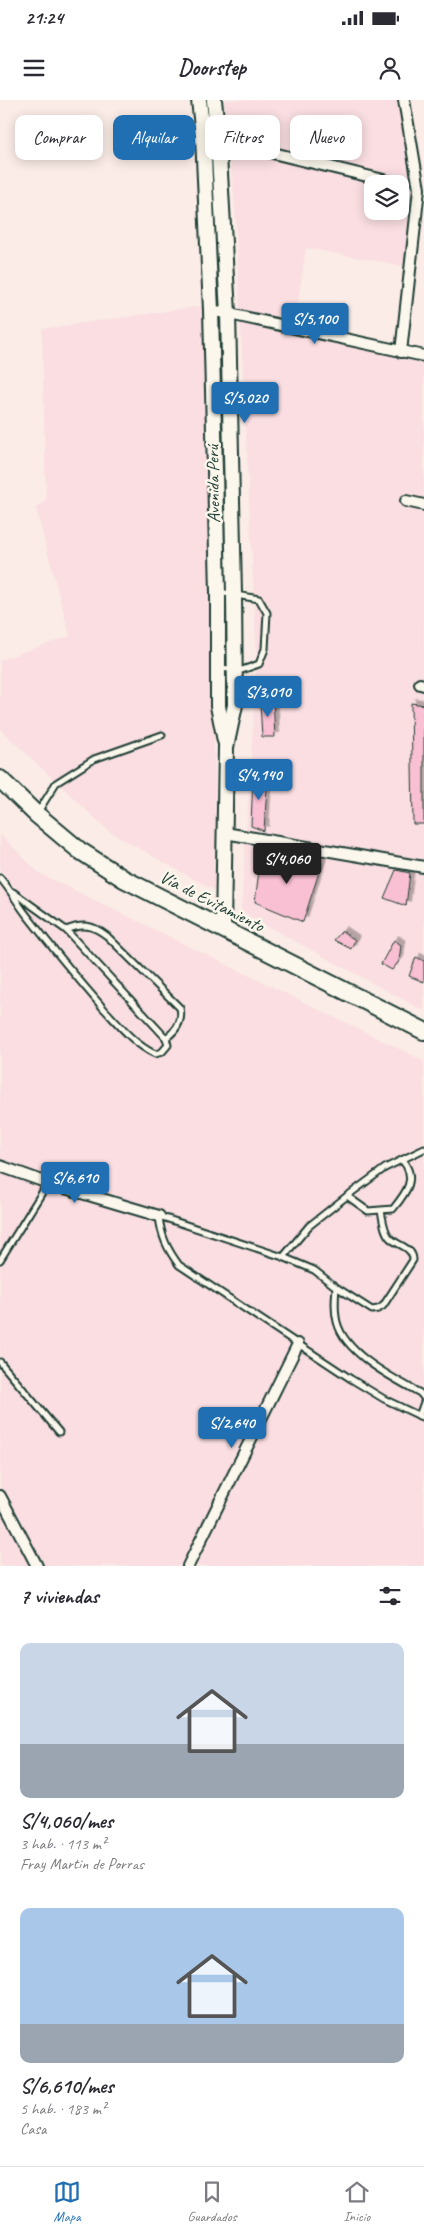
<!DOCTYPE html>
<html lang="es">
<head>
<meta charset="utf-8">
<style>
  body { margin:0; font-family:Caveat,sans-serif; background:#f7f7f7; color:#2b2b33; height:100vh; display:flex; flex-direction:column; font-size:19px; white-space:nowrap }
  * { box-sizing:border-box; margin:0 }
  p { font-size:16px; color:#7c7c81 }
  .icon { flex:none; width:28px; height:28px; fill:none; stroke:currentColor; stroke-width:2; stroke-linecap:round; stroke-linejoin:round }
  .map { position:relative; height:1466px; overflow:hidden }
  .panel { display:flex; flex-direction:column; background:#fff; flex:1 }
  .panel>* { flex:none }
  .hud { position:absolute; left:15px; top:15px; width:395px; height:45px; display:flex; gap:10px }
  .tools { position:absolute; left:364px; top:75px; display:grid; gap:10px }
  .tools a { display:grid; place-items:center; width:45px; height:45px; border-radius:10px; background:#fff; box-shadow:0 2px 12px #0003; font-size:25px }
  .price { position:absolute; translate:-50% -42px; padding:0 11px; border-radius:5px; background:#1f6fb2; color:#fff; font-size:16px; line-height:32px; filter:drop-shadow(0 1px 2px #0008) }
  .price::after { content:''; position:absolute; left:50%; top:30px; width:15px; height:11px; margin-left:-8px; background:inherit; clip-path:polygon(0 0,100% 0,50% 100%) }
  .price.current { background:#222; color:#fff }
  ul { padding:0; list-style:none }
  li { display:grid; align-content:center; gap:10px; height:265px; padding:0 20px }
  li span { display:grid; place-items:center; height:155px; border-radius:10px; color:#555 }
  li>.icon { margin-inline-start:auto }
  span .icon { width:90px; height:90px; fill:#fffc; stroke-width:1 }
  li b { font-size:21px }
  h2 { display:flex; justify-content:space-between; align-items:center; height:60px; padding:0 20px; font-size:21px }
  .tag { padding:0 18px; border-radius:10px; background:#fff; box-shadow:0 2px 12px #0003; font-size:18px; line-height:45px }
  .tag.current { background:#1f6fb2; color:#fff }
  .status { display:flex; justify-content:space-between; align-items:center; height:35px; padding:0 25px; background:#fff; direction:ltr }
  .status svg { height:14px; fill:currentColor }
  header { display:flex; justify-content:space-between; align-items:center; height:65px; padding:0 20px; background:#fff; font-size:22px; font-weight:800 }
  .tab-bar { display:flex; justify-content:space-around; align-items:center; height:70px; border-top:1px solid #e1e1e2; background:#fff; font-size:14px; color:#7c7c81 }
  .tab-bar a { display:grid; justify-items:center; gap:2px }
  .tab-bar .current { color:#1f6fb2 }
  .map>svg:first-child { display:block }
  .built { fill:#fadee1; fill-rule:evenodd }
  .building { fill:#f9bfd2; stroke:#1f3d34; filter:url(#shadow) }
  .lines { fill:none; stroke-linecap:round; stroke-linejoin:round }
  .service-casing { stroke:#1f3d34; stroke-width:9 }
  .minor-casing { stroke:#1f3d34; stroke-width:14 }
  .secondary-casing { stroke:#1f3d34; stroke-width:18 }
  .trunk-casing { stroke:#1f3d34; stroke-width:20 }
  .service { stroke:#fbf7ec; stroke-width:5 }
  .minor { stroke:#fbf7ec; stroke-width:10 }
  .secondary { stroke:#fbf7ec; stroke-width:14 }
  .trunk { stroke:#fbf7ec; stroke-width:16 }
  .labels { text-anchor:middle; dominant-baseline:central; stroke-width:5; stroke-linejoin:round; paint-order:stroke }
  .street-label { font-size:18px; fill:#1f3d34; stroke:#fbf7ec }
</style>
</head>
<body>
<div class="status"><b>21:24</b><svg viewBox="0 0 49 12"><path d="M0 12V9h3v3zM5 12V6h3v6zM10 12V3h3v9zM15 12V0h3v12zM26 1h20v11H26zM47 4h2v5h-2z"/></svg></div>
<header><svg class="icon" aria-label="menu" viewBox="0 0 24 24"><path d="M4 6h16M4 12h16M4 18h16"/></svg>Doorstep<svg class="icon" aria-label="person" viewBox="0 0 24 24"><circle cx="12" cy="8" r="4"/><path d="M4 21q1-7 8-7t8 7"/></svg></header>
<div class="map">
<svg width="424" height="1466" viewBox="0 0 424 1466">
  <defs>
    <filter id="shadow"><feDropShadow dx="4.5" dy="-4.5" stdDeviation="0" flood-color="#0004"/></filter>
  </defs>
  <rect width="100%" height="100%" fill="#fbece7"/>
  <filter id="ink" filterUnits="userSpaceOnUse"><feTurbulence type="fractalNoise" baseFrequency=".02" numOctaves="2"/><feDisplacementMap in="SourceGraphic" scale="10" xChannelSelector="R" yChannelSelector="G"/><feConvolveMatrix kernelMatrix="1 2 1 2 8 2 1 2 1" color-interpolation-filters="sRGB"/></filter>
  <g filter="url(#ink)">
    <g class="built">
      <path d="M224 0H403L420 91 410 167 306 148 293 233 424 260V911L241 812 257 564 235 107ZM372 84H400V111H372Z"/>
      <path d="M209 205V355L217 792 110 732 0 629V560L70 536 36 409 46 401 42 229Z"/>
      <path d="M0 734 39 773 424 961V1466H0Z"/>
    </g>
    <g class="building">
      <path d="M273 597 275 637H262L260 603Z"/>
      <path d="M411 603 424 605V724H413Z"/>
      <path d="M268 673 264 731 251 726 253 675Z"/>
      <path d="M261 755 322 763 303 822 255 802Z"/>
      <path d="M396 770 410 773 406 806 384 798Z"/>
      <path d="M342 831 355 840 351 849 334 840Z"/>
      <path d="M394 840 401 845 399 861 392 870 381 864Z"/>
      <path d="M416 857 424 861V882L409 876Z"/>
    </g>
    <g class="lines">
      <defs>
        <g id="service">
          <path d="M218 568 242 570 259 564 265 549 267 513 259 499 219 492"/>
          <path d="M38 712 56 683 94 659 162 635"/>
          <path d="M0 778C11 790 18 805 29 818 53 849 78 879 104 909 120 926 134 944 155 954L162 952 168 945 166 938 66 830 13 792"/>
          <path d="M66 830C83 823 93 825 107 836L180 908C183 921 177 930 166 938"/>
          <path d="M347 1096 368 1111 393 1109C406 1093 418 1078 402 1060"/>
          <path d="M283 1157 309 1126 347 1096 385 1068 424 1049"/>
          <path d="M0 1160 48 1083"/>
          <path d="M336 1187 372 1210 378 1209 383 1206 413 1160C413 1147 398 1146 390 1138 384 1132 383 1120 381 1111"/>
          <path d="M0 1262 59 1332"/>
          <path d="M424 1298 420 1293C393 1278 345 1254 337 1222 334 1210 335 1199 336 1187L314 1170 283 1157 159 1116C161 1136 167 1149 179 1165L351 1279 384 1299 424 1318"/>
          <path d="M419 1316 424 1302"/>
        </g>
        <g id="minor">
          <path d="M203 36 400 84"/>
          <path d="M211 210 424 256"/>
          <path d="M401 252 419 89 404 0"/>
          <path d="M406 401 424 405"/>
          <path d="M420 584 424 585"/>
          <path d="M225 733 424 767"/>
          <path d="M0 1066 48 1083 159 1116"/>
          <path d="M0 1396 37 1466"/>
          <path d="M188 1466 298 1244"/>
        </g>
        <g id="secondary">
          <path d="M199 0 203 36 211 210 218 492V606L225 641"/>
          <path d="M214 0 218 38 228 213 234 494 235 605 226 647 223 828"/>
        </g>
        <path id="trunk" d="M0 679 36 714 79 750 124 779 424 931"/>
      </defs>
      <use href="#service" class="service-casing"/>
      <use href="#minor" class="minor-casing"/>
      <use href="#secondary" class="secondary-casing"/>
      <use href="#trunk" class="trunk-casing"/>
      <use href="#service" class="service"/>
      <use href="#minor" class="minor"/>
      <use href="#secondary" class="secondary"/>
      <use href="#trunk" class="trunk"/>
    </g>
  </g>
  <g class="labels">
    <g class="street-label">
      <text transform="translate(213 384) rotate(-91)">Avenida Perú</text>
      <text transform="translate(212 801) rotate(27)">Vía de Evitamiento</text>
    </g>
  </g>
</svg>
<div class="tools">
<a><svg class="icon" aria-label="layers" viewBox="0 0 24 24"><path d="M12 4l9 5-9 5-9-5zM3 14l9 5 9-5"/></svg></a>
</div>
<b class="price" style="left:315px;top:245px">S/5,100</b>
<b class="price" style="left:245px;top:324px">S/5,020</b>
<b class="price" style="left:268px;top:618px">S/3,010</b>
<b class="price" style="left:259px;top:701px">S/4,140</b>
<b class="price current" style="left:287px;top:785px">S/4,060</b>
<b class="price" style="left:75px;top:1104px">S/6,610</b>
<b class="price" style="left:232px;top:1349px">S/2,640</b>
<div class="hud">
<a class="tag">Comprar</a>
<a class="tag current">Alquilar</a>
<a class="tag">Filtros</a>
<a class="tag">Nuevo</a>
</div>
</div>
<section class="panel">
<h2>7 viviendas<svg class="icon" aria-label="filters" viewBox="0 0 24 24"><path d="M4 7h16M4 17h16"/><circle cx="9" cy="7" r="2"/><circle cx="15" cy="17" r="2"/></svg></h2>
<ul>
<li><span style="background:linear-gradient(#c9d6e8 65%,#9aa5b1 0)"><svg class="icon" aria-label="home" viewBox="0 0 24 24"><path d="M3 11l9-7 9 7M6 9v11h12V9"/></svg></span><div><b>S/4,060/mes</b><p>3 hab. · 113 m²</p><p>Fray Martin de Porras</p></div></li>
<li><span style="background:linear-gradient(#a9c7e8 75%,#9aa5b1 0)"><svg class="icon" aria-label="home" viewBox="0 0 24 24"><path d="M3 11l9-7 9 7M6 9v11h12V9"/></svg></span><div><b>S/6,610/mes</b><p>5 hab. · 183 m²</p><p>Casa</p></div></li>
</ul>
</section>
<nav class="tab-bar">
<a class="current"><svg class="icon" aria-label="map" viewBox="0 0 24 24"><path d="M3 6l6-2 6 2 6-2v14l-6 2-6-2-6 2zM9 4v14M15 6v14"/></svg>Mapa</a>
<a><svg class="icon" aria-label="saved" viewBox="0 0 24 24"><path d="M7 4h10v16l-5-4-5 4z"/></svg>Guardados</a>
<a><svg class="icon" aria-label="home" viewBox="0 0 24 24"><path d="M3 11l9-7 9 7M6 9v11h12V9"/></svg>Inicio</a>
</nav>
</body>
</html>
